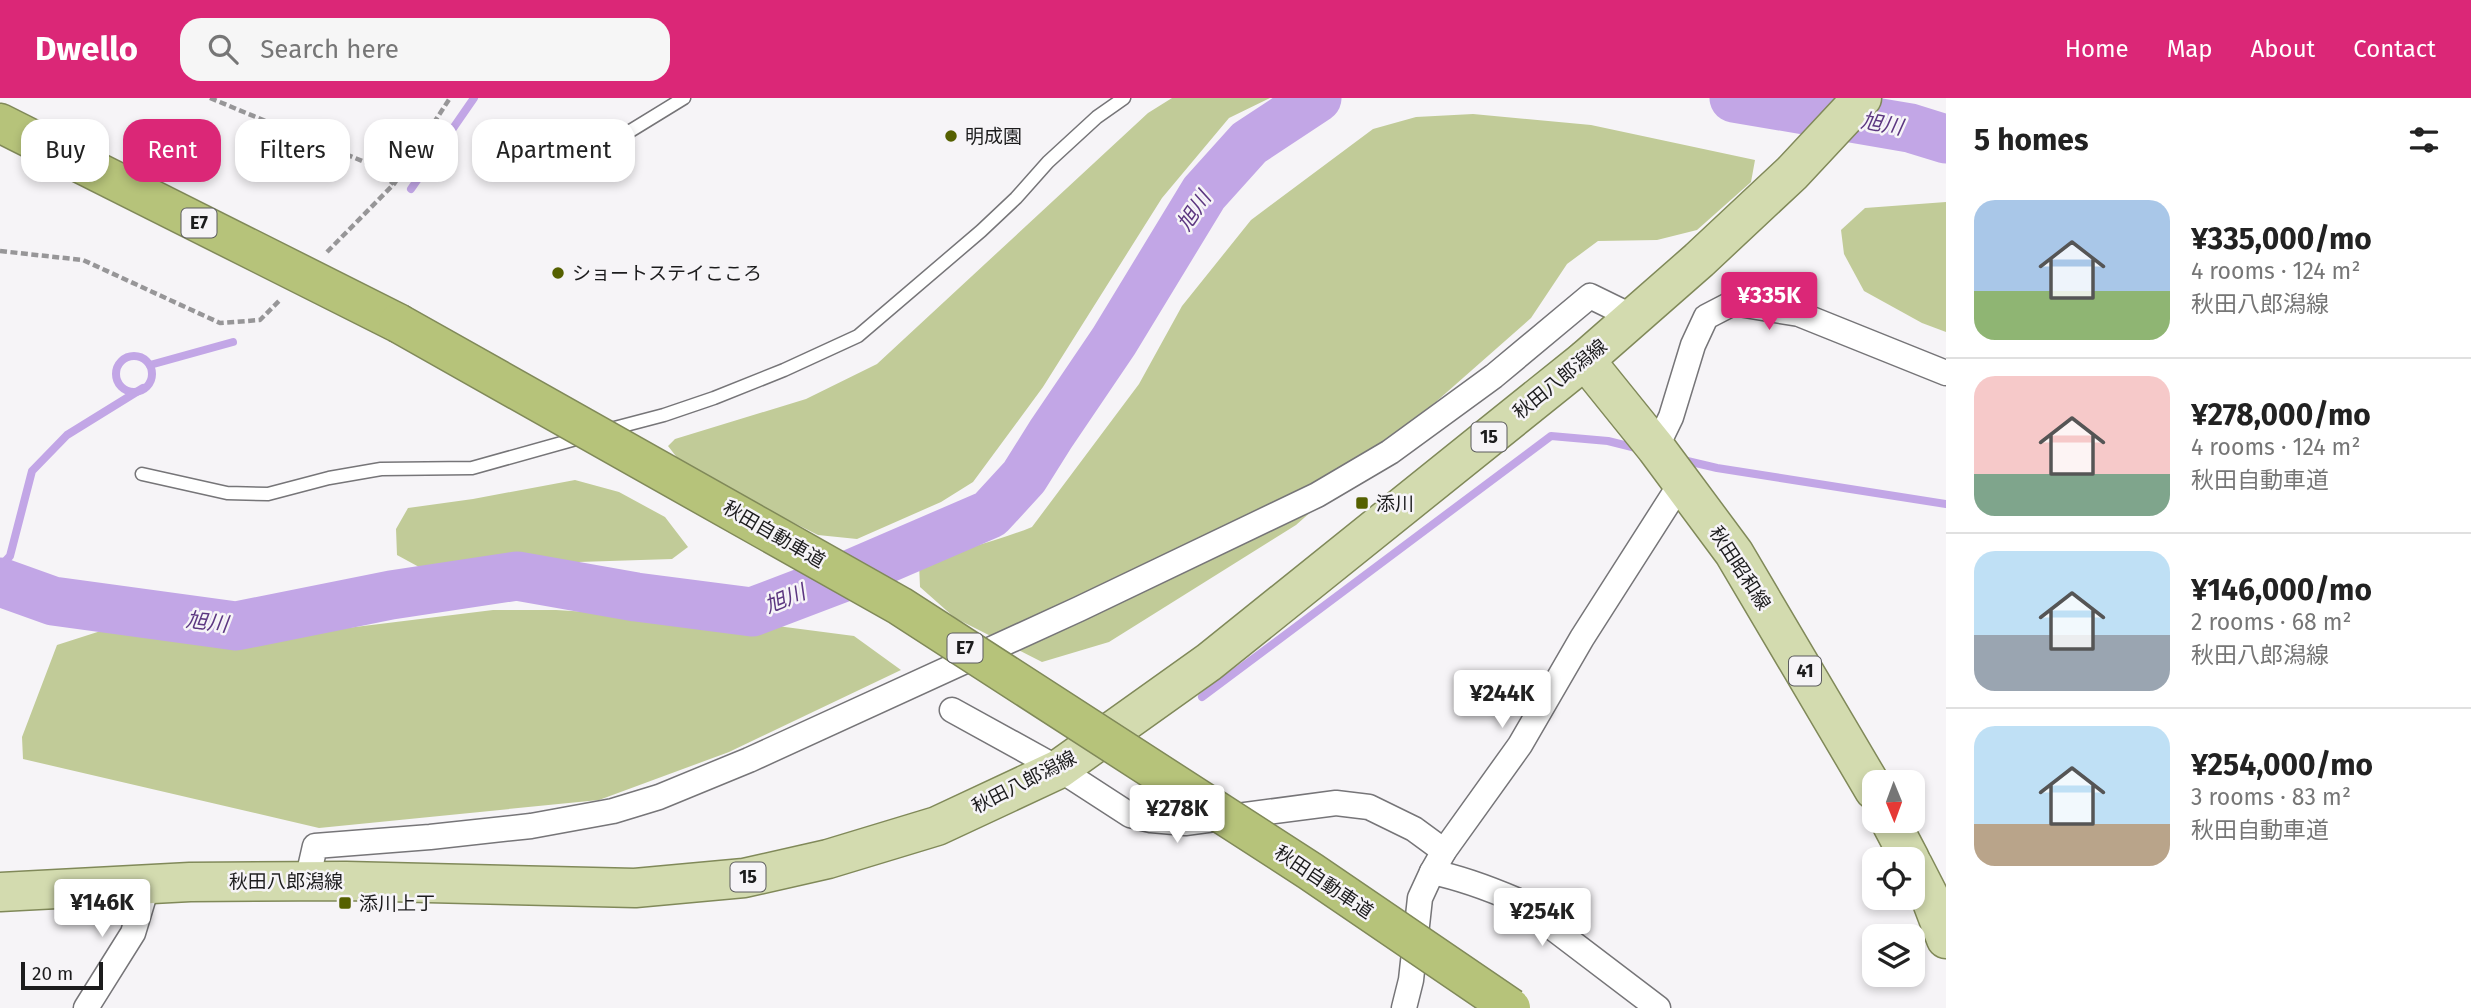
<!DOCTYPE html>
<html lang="en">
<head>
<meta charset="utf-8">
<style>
  body { margin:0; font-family:"Fira Sans","Noto Sans JP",sans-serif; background:#f6f6f6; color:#222; height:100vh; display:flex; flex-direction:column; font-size:26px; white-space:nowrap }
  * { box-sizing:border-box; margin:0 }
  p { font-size:23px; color:#767676 }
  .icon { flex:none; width:38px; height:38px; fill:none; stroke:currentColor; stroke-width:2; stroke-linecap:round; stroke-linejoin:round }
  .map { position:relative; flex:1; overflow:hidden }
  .side { display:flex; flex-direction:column; background:#fff; width:525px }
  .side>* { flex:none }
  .banner { position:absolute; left:21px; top:21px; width:665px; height:63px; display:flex; gap:14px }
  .needle { width:46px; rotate:179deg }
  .tools { position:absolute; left:1862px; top:672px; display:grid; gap:14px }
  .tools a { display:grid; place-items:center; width:63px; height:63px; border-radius:14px; background:#fff; box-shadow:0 4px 10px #0003; font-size:35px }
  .scale { position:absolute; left:21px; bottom:18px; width:82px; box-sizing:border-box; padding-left:7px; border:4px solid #1c1c1d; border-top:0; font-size:19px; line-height:24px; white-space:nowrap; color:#1c1c1d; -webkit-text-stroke:5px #f6f4f7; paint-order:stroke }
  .price { position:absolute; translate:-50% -60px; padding:0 16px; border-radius:7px; background:#fff; color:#222; font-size:23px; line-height:46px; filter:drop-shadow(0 2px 4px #0008) }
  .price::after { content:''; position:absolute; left:50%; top:42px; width:21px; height:16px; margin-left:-10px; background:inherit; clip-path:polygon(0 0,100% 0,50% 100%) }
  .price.selected { background:#db2777; color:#fff }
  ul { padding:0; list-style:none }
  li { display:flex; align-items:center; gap:21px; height:175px; padding:0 28px }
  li+li { border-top:2px solid #e0e0e0 }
  li span { display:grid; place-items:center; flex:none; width:196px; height:140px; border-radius:21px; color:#555 }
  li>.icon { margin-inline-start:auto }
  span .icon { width:84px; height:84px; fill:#fffc; stroke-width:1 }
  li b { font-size:30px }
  h2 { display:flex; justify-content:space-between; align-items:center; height:84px; padding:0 28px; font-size:30px }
  .chip { padding:0 24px; border-radius:21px; background:#fff; box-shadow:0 4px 10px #0003; font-size:24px; line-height:63px }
  .chip.selected { background:#db2777; color:#fff }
  header { display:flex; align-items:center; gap:42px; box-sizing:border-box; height:98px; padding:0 35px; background:#db2777; color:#fff }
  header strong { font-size:33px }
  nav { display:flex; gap:38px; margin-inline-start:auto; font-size:24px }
  .search { width:490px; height:63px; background:#f6f6f6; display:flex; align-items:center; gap:18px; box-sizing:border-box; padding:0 24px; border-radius:21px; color:#767676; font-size:26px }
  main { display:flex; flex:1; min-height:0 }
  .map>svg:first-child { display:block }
  .green { fill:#c1cb98 }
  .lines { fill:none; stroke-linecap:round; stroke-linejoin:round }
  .stream { stroke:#c2a6e6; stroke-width:8 }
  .river { stroke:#c2a6e6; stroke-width:49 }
  .service-casing { stroke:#767578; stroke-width:15 }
  .minor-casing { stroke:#767578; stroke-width:27 }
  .primary-casing { stroke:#808959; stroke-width:41 }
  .motorway-casing { stroke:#808959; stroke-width:41 }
  .path { stroke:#979698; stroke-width:4.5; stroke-dasharray:7 3.5; stroke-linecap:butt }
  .service { stroke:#fff; stroke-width:12 }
  .minor { stroke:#fff; stroke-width:24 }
  .primary { stroke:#d3dbaf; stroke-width:38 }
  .motorway { stroke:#b6c37a; stroke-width:38 }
  .motorway-bridge-casing { stroke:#808959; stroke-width:41; stroke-linecap:butt }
  .motorway-bridge { stroke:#b6c37a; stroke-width:38 }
  .poi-dot { fill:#556000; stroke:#f6f4f7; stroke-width:2.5 }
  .labels { text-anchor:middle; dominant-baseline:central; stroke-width:5; stroke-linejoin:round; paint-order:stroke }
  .shield { fill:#f6f4f7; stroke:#5d5d5e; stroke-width:2 }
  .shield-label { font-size:18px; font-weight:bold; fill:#1c1c1d }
  .poi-label { font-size:19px; fill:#1c1c1d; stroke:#f6f4f7; text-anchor:start }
  .street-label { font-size:19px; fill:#1c1c1d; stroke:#f6f4f7 }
  .water-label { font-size:21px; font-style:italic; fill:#5c3781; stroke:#f6f4f7 }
</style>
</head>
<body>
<header>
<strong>Dwello</strong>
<div class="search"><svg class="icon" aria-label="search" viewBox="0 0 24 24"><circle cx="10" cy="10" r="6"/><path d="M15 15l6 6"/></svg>Search here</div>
<nav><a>Home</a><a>Map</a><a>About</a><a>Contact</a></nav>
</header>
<main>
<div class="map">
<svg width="1946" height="910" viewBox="0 0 1946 910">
  <rect width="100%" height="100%" fill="#f6f4f7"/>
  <g class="green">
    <path d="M1172 0H1270L1229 20 1162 100 1043 289 973 384 941 404 857 441 818 437 686 371 668 348 675 341 806 301 877 266 1148 15Z"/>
    <path d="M1473 16 1591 27 1755 62 1751 84 1697 132 1657 142 1598 143 1567 166 1531 220 1296 427 1109 544 1042 564 955 520 920 489 919 466C957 452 995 444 1032 429L1139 286 1182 208 1251 122 1373 31 1416 19Z"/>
    <path d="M1946 104V234L1922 225 1864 193 1844 156 1841 132 1865 110Z"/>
    <path d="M575 382 619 394 665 419 688 449 672 461 419 469 397 457 396 431 408 410 473 401Z"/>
    <path d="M493 512H556L746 524 854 538 901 572 729 654 599 702 319 730 23 661 22 639 57 547 110 530 242 543Z"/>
  </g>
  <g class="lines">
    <g class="stream">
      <path d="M411 91 474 0"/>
      <circle cx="134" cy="276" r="18"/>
      <path d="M150 267 233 244"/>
      <path d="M1683 362 1717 370 1946 406"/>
      <path d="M0 469 10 458 32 373 67 337 143 290"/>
      <path d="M1202 599 1551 338 1608 343 1640 351"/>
    </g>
    <g class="river">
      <path d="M1734 0 1910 30 1946 41"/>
      <path d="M0 484 53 503 236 528 391 497 517 478 636 499 752 514 844 479 990 416 1024 379 1051 336 1114 243 1204 95 1249 45 1317 0"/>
    </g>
    <defs>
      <g id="service">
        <path d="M609 46 684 0"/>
        <path d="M603 333 664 317 714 300 784 272 858 238 981 133 1016 100 1048 64 1097 19 1124 0"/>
        <path d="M142 376 227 395 268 396 329 380 381 371 472 370 583 339"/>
      </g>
      <g id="minor">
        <path d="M1656 350 1671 319 1693 247 1706 219 1733 205 1799 216 1946 275"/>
        <path d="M952 612 1059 671 1130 717 1151 722 1185 725 1336 705 1369 709 1414 731 1444 753"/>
        <path d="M1432 774C1461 780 1488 790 1516 802L1658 910"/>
        <path d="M307 783 315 748 430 739 531 728 613 713 659 699 749 662 1079 511 1317 397 1390 354 1494 278 1590 198 1633 219"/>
        <path d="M86 910 133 835 148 785"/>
        <path d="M1404 910 1411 882 1420 800 1432 774 1444 753 1520 647 1582 540 1681 385"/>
      </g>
      <g id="primary">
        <path d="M1585 262 1656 350 1734 455 1874 692"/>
        <path d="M1890 723 1910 761"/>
        <path d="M1913 767 1932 804 1946 841"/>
        <path d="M0 794 190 784 346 783 635 790 744 780 828 761 937 728 1059 671 1209 564 1585 262 1699 162 1792 75 1862 0"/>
      </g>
      <path id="motorway" d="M0 25 398 225"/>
    </defs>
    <use href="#service" class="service-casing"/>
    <use href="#minor" class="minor-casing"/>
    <use href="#primary" class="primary-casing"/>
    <use href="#motorway" class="motorway-casing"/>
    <g class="path">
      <path d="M210 0 367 65 394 86"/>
      <path d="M0 153 83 162 220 225 260 222 281 201"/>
      <path d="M327 154 394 86 450 0"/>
    </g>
    <use href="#service" class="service"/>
    <use href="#minor" class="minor"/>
    <use href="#primary" class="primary"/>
    <use href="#motorway" class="motorway"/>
    <defs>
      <path id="motorway-bridge" d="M398 225 900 508 1310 773 1511 910"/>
    </defs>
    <use href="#motorway-bridge" class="motorway-bridge-casing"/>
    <use href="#motorway-bridge" class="motorway-bridge"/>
  </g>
  <g class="poi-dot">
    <circle cx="951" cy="38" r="7"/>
    <circle cx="558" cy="175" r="7"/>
    <rect x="1355" y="398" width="14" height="14" rx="3.5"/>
    <rect x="338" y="798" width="14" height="14" rx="3.5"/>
  </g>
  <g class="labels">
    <g class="shield">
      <rect x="181.5" y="110.5" width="35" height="29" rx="5"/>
      <rect x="1471.5" y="324.5" width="35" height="29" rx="5"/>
      <rect x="947.5" y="535.5" width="35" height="29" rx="5"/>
      <rect x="1789" y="558.5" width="32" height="29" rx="5"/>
      <rect x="730.5" y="764.5" width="35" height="29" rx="5"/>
    </g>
    <g class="shield-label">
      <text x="199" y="125">E7</text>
      <text x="1489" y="339">15</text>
      <text x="965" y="550">E7</text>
      <text x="1805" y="573">41</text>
      <text x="748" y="779">15</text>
    </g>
    <g class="poi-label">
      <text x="965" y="38">明成園</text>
      <text x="572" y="175">ショートステイこころ</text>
      <text x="1376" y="405">添川</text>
      <text x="359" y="805">添川上丁</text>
    </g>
    <g class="street-label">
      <text transform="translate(1560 281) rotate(-39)">秋田八郎潟線</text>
      <text transform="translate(774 436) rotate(30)">秋田自動車道</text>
      <text transform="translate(1740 470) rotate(57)">秋田昭和線</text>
      <text transform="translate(1024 684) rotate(-27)">秋田八郎潟線</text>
      <text x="286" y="783">秋田八郎潟線</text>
      <text transform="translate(1324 784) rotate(34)">秋田自動車道</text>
    </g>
    <g class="water-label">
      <text transform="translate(1882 26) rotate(10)">旭川</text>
      <text transform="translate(1194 113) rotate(-56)">旭川</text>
      <text transform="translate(785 501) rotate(-22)">旭川</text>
      <text transform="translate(207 524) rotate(7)">旭川</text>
    </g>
  </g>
</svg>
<div class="tools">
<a><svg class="needle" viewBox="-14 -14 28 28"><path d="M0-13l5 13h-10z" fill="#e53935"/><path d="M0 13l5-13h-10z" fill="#767676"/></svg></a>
<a><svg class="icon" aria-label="locate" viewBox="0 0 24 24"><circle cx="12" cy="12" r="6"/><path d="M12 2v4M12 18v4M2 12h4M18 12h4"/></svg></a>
<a><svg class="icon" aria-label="layers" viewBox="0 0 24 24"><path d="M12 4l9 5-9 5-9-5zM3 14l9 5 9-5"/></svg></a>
</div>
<div class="scale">20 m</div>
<b class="price selected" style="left:1769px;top:234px">¥335K</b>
<b class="price" style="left:1502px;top:632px">¥244K</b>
<b class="price" style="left:1177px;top:747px">¥278K</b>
<b class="price" style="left:102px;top:841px">¥146K</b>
<b class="price" style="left:1542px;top:850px">¥254K</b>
<div class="banner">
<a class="chip">Buy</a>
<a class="chip selected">Rent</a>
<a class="chip">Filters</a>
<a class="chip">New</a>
<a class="chip">Apartment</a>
</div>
</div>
<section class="side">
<h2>5 homes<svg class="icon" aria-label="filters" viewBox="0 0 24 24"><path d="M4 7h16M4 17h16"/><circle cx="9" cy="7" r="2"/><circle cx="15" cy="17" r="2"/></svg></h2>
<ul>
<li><span style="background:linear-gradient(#a9c7e8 65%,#8fb573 0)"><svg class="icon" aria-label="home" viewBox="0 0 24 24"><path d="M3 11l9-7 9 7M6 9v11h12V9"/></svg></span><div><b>¥335,000/mo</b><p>4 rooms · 124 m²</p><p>秋田八郎潟線</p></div></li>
<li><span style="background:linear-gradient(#f6c9c9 70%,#7fa58c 0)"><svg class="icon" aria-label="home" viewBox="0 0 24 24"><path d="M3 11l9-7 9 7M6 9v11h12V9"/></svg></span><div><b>¥278,000/mo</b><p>4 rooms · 124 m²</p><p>秋田自動車道</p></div></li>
<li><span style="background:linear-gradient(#bfe0f5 60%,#9aa5b1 0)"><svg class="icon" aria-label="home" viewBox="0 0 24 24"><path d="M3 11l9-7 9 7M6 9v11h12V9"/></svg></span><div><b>¥146,000/mo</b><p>2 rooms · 68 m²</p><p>秋田八郎潟線</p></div></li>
<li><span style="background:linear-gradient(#bfe0f5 70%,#b9a48a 0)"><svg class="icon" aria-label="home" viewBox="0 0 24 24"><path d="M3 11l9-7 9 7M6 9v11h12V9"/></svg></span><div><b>¥254,000/mo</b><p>3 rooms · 83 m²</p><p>秋田自動車道</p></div></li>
</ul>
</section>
</main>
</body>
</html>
